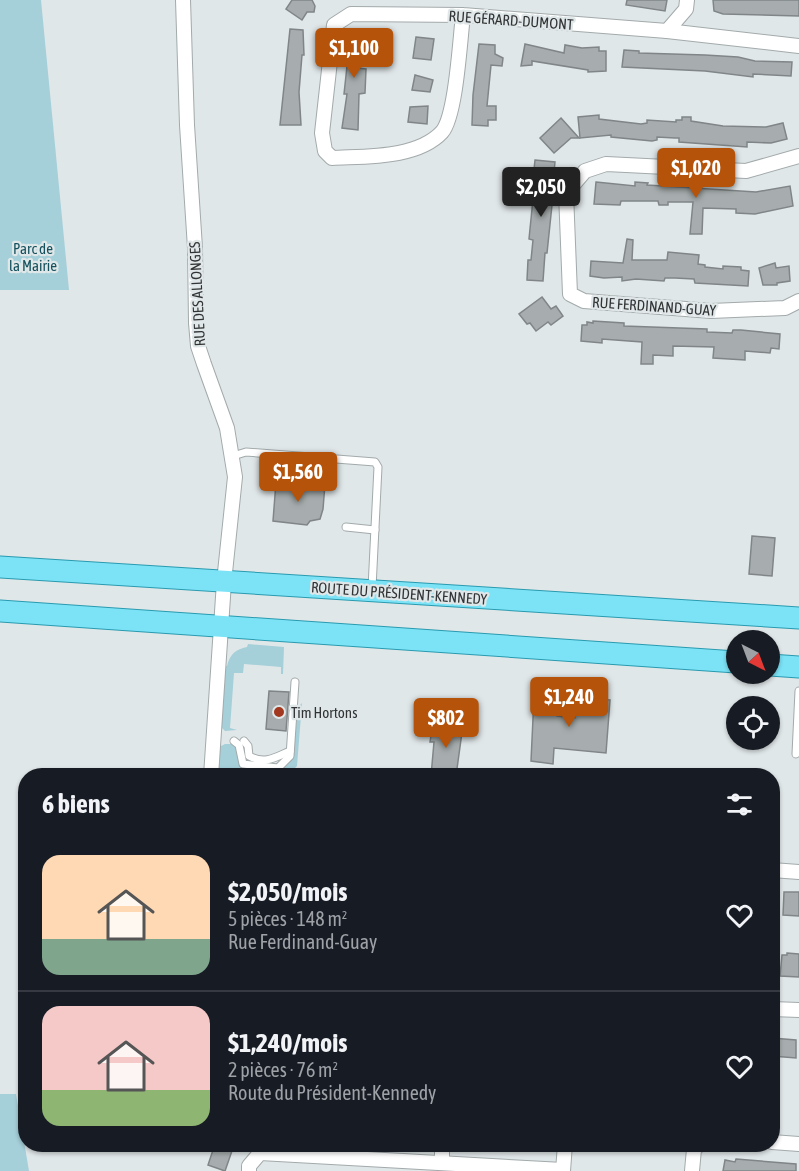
<!DOCTYPE html>
<html lang="fr">
<head>
<meta charset="utf-8">
<style>
  body { margin:0; font-family:"Asap Condensed",sans-serif; background:#242831; color:#f1f3f6; height:100vh; display:flex; flex-direction:column; font-size:22px; white-space:nowrap }
  * { box-sizing:border-box; margin:0 }
  p { font-size:20px; color:#9ea1a6 }
  .icon { flex:none; width:33px; height:33px; fill:none; stroke:currentColor; stroke-width:2; stroke-linecap:round; stroke-linejoin:round }
  .map { position:relative; flex:1; overflow:hidden }
  .drawer { position:absolute; left:18px; top:768px; width:762px; height:384px; display:flex; flex-direction:column; background:#171b24; border-radius:24px; box-shadow:0 2px 4px #0004 }
  .drawer>* { flex:none }
  .needle { width:39px; rotate:138deg }
  .buttons { position:absolute; left:726px; top:630px; display:grid; gap:12px }
  .buttons a { display:grid; place-items:center; width:54px; height:54px; border-radius:50%; background:#171b24; box-shadow:0 2px 4px #0004; font-size:30px }
  .price { position:absolute; translate:-50% -51px; padding:0 14px; border-radius:6px; background:#b45309; color:#fff; font-size:20px; line-height:39px; filter:drop-shadow(0 2px 3px #0008) }
  .price::after { content:''; position:absolute; left:50%; top:36px; width:18px; height:14px; margin-left:-9px; background:inherit; clip-path:polygon(0 0,100% 0,50% 100%) }
  .price.current { background:#222; color:#fff }
  ul { padding:0; list-style:none }
  li { display:flex; align-items:center; gap:18px; height:150px; padding:0 24px }
  li+li { border-top:2px solid #363941 }
  li span { display:grid; place-items:center; flex:none; width:168px; height:120px; border-radius:18px; color:#555 }
  li>.icon { margin-inline-start:auto }
  span .icon { width:72px; height:72px; fill:#fffc; stroke-width:1 }
  li b { font-size:26px }
  h2 { display:flex; justify-content:space-between; align-items:center; height:72px; padding:0 24px; font-size:26px }
  .map>svg:first-child { display:block }
  .green { fill:#a5cfd9 }
  .building { fill:#a7adae; stroke:#808688; stroke-width:1.5 }
  .lines { fill:none; stroke-linecap:round; stroke-linejoin:round }
  .service-casing { stroke:#a3aaab; stroke-width:9 }
  .minor-casing { stroke:#a3aaab; stroke-width:16 }
  .primary-casing { stroke:#299aaf; stroke-width:23 }
  .service { stroke:#fff; stroke-width:7 }
  .minor { stroke:#fff; stroke-width:14 }
  .primary { stroke:#7ce3f7; stroke-width:21 }
  .poi-dot { fill:#a1381f; stroke:#e0e7e8; stroke-width:2 }
  .labels { text-anchor:middle; dominant-baseline:central; stroke-width:4.5; stroke-linejoin:round; paint-order:stroke }
  .street-label { font-size:15px; fill:#313334; stroke:#e0e7e8 }
  .park-label { font-size:15px; fill:#14505d; stroke:#e0e7e8 }
  .poi-label { font-size:15px; fill:#313334; stroke:#e0e7e8; text-anchor:start }
</style>
</head>
<body>
<div class="map">
<svg width="799" height="1171" viewBox="0 0 799 1171">
  <rect width="100%" height="100%" fill="#e0e7e8"/>
  <g class="green">
    <path d="M0 0H41L69 290H0Z"/>
    <path d="M248 644 284 647 283 674H281V667L244 664 243 673H234L230 728 237 730 225 731 221 727 224 666H227C230 654 236 649 247 647Z"/>
    <path d="M302 703 297 766 288 775 219 770V747L225 744H235L240 767 278 771 293 758 298 707Z"/>
    <path d="M0 1094H16L29 1171H0Z"/>
  </g>
  <g class="building">
    <path d="M292 0H312L315 6 314 12H307L302 20 286 9Z"/>
    <path d="M627 0H667L665 11 626 5Z"/>
    <path d="M713 0H799V16L723 14 714 11Z"/>
    <path d="M290 29 303 30 304 55H302L299 92 301 125H280Z"/>
    <path d="M346 34H367L369 53 359 51 357 68 366 69 365 93 359 94 358 130 342 128 347 94H344L348 57H346Z"/>
    <path d="M416 37 434 39 431 60 413 58Z"/>
    <path d="M479 44 495 45V54L503 58 502 66 491 65 487 106H496V120H488V126L472 125 473 95Z"/>
    <path d="M525 44 564 53 565 45 582 48 599 47V51H606V71L588 72V70L532 61V65L521 66Z"/>
    <path d="M624 50 639 51V53L705 55 738 57 755 61 792 62 791 76 753 74V77L705 71 622 67Z"/>
    <path d="M415 75 433 80 430 92 412 90Z"/>
    <path d="M428 106 427 124 408 122 410 107Z"/>
    <path d="M599 115V119L641 124 647 123V120L676 122V120H682V117H691V121L723 126 766 127 783 123 787 139 771 143 747 142V147L679 142V138H675L657 137V140L652 141 611 137V135L580 138 578 117Z"/>
    <path d="M561 118 579 138H571L554 153 540 138Z"/>
    <path d="M535 160 555 162 551 204 552 205 547 253H545L543 281 527 280 528 260H531L533 240 529 239 534 189H532Z"/>
    <path d="M596 182 635 186V182L648 183 647 185 663 186 756 192 790 186 793 206 755 214 736 213V209L703 208 702 234H690L693 202H668V205H659L658 201H621L620 205 594 204Z"/>
    <path d="M627 239 633 240 632 260H667L668 252 699 255 698 264 705 265V267L723 269V266L741 267V270L749 271 748 286 695 283 694 279 675 278H665L664 281 636 279 622 281V277L604 278 590 276 591 261 623 263Z"/>
    <path d="M775 263 776 268 789 266 790 281 777 283V285H763L759 268Z"/>
    <path d="M542 297 551 309 556 306 563 316 551 325 548 322 536 331 530 323 527 324 519 314Z"/>
    <path d="M593 321 624 323V326L707 329V332L732 333 733 330H741L780 334 779 349 771 348 770 353 745 351V360L713 358 714 347 673 346V356L653 355V364H641L642 342 602 339V343L581 341 582 325H587V322L593 323Z"/>
    <path d="M276 482 325 484 323 509 320 519 310 521 307 525 273 521Z"/>
    <path d="M752 536 775 538 772 576 749 574Z"/>
    <path d="M269 691 289 692 286 731 266 729Z"/>
    <path d="M534 697 558 698 557 716 575 718 576 698 610 700 606 753 554 748 553 764 531 761Z"/>
    <path d="M433 722 463 725 456 776H431L434 742H430Z"/>
    <path d="M784 892H799V916L783 915Z"/>
    <path d="M787 953 799 954V977L780 976 782 955H787Z"/>
    <path d="M772 1038 796 1040V1058L772 1056Z"/>
    <path d="M215 1144H224L233 1148 225 1171 208 1165Z"/>
    <path d="M736 1159 796 1164V1171H723L725 1160 735 1162Z"/>
  </g>
  <g class="lines">
    <defs>
      <g id="service">
        <path d="M233 456 246 452 375 462 378 467 372 588"/>
        <path d="M346 527 375 530"/>
        <path d="M234 741 239 745 243 764 278 768 290 756 295 682"/>
        <path d="M244 741 248 746 249 756C265 765 276 757 290 751"/>
        <path d="M796 754 799 691"/>
      </g>
      <g id="minor">
        <path d="M183 0 187 125 195 248 196 323 198 346 204 364 227 428 235 477 224 582 211 776"/>
        <path d="M463 15C460 40 456 116 442 132 417 159 364 156 332 158L325 151 322 133 334 25 351 14 463 15 667 31 799 46"/>
        <path d="M667 31 686 9 687 0"/>
        <path d="M799 156 746 171 606 164 585 171 566 193 570 294 584 301 711 311 785 308 799 301"/>
        <path d="M772 870 799 872"/>
        <path d="M772 1009 799 1010"/>
        <path d="M772 1142 799 1144"/>
        <path d="M442 1163V1144"/>
        <path d="M249 1171V1166L260 1153 563 1170"/>
        <path d="M563 1171 565 1144"/>
        <path d="M692 1171 694 1149 700 1144"/>
      </g>
      <g id="primary">
        <path d="M0 567 799 618"/>
        <path d="M0 611 736 662"/>
        <path d="M770 665 799 667"/>
      </g>
    </defs>
    <use href="#service" class="service-casing"/>
    <use href="#minor" class="minor-casing"/>
    <use href="#primary" class="primary-casing"/>
    <use href="#service" class="service"/>
    <use href="#minor" class="minor"/>
    <use href="#primary" class="primary"/>
  </g>
  <circle class="poi-dot" cx="279" cy="712" r="6"/>
  <g class="labels">
    <g class="street-label">
      <text transform="translate(511 20) rotate(4)">RUE GÉRARD-DUMONT</text>
      <text transform="translate(197 294) rotate(-93)">RUE DES ALLONGES</text>
      <text transform="translate(654 306) rotate(4)">RUE FERDINAND-GUAY</text>
      <text transform="translate(399 593) rotate(4)">ROUTE DU PRÉSIDENT-KENNEDY</text>
    </g>
    <g class="park-label">
      <text x="33" y="248">Parc de<tspan x="33" dy="17">la Mairie</tspan></text>
    </g>
    <g class="poi-label">
      <text x="291" y="712">Tim Hortons</text>
    </g>
  </g>
</svg>
<div class="buttons">
<a><svg class="needle" viewBox="-14 -14 28 28"><path d="M0-13l5 13h-10z" fill="#e53935"/><path d="M0 13l5-13h-10z" fill="#9ea1a6"/></svg></a>
<a><svg class="icon" aria-label="locate" viewBox="0 0 24 24"><circle cx="12" cy="12" r="6"/><path d="M12 2v4M12 18v4M2 12h4M18 12h4"/></svg></a>
</div>
<b class="price" style="left:354px;top:79px">$1,100</b>
<b class="price" style="left:696px;top:199px">$1,020</b>
<b class="price current" style="left:541px;top:218px">$2,050</b>
<b class="price" style="left:298px;top:503px">$1,560</b>
<b class="price" style="left:569px;top:728px">$1,240</b>
<b class="price" style="left:446px;top:749px">$802</b>
<section class="drawer">
<h2>6 biens<svg class="icon" aria-label="filters" viewBox="0 0 24 24"><path d="M4 7h16M4 17h16"/><circle cx="9" cy="7" r="2"/><circle cx="15" cy="17" r="2"/></svg></h2>
<ul>
<li><span style="background:linear-gradient(#ffd9b3 70%,#7fa58c 0)"><svg class="icon" aria-label="home" viewBox="0 0 24 24"><path d="M3 11l9-7 9 7M6 9v11h12V9"/></svg></span><div><b>$2,050/mois</b><p>5 pièces · 148 m²</p><p>Rue Ferdinand-Guay</p></div><svg class="icon" aria-label="heart" viewBox="0 0 24 24"><path d="M12 20l-8-8c-3-5 5-10 8-4 3-6 11-1 8 4z"/></svg></li>
<li><span style="background:linear-gradient(#f6c9c9 70%,#8fb573 0)"><svg class="icon" aria-label="home" viewBox="0 0 24 24"><path d="M3 11l9-7 9 7M6 9v11h12V9"/></svg></span><div><b>$1,240/mois</b><p>2 pièces · 76 m²</p><p>Route du Président-Kennedy</p></div><svg class="icon" aria-label="heart" viewBox="0 0 24 24"><path d="M12 20l-8-8c-3-5 5-10 8-4 3-6 11-1 8 4z"/></svg></li>
</ul>
</section>
</div>
</body>
</html>
